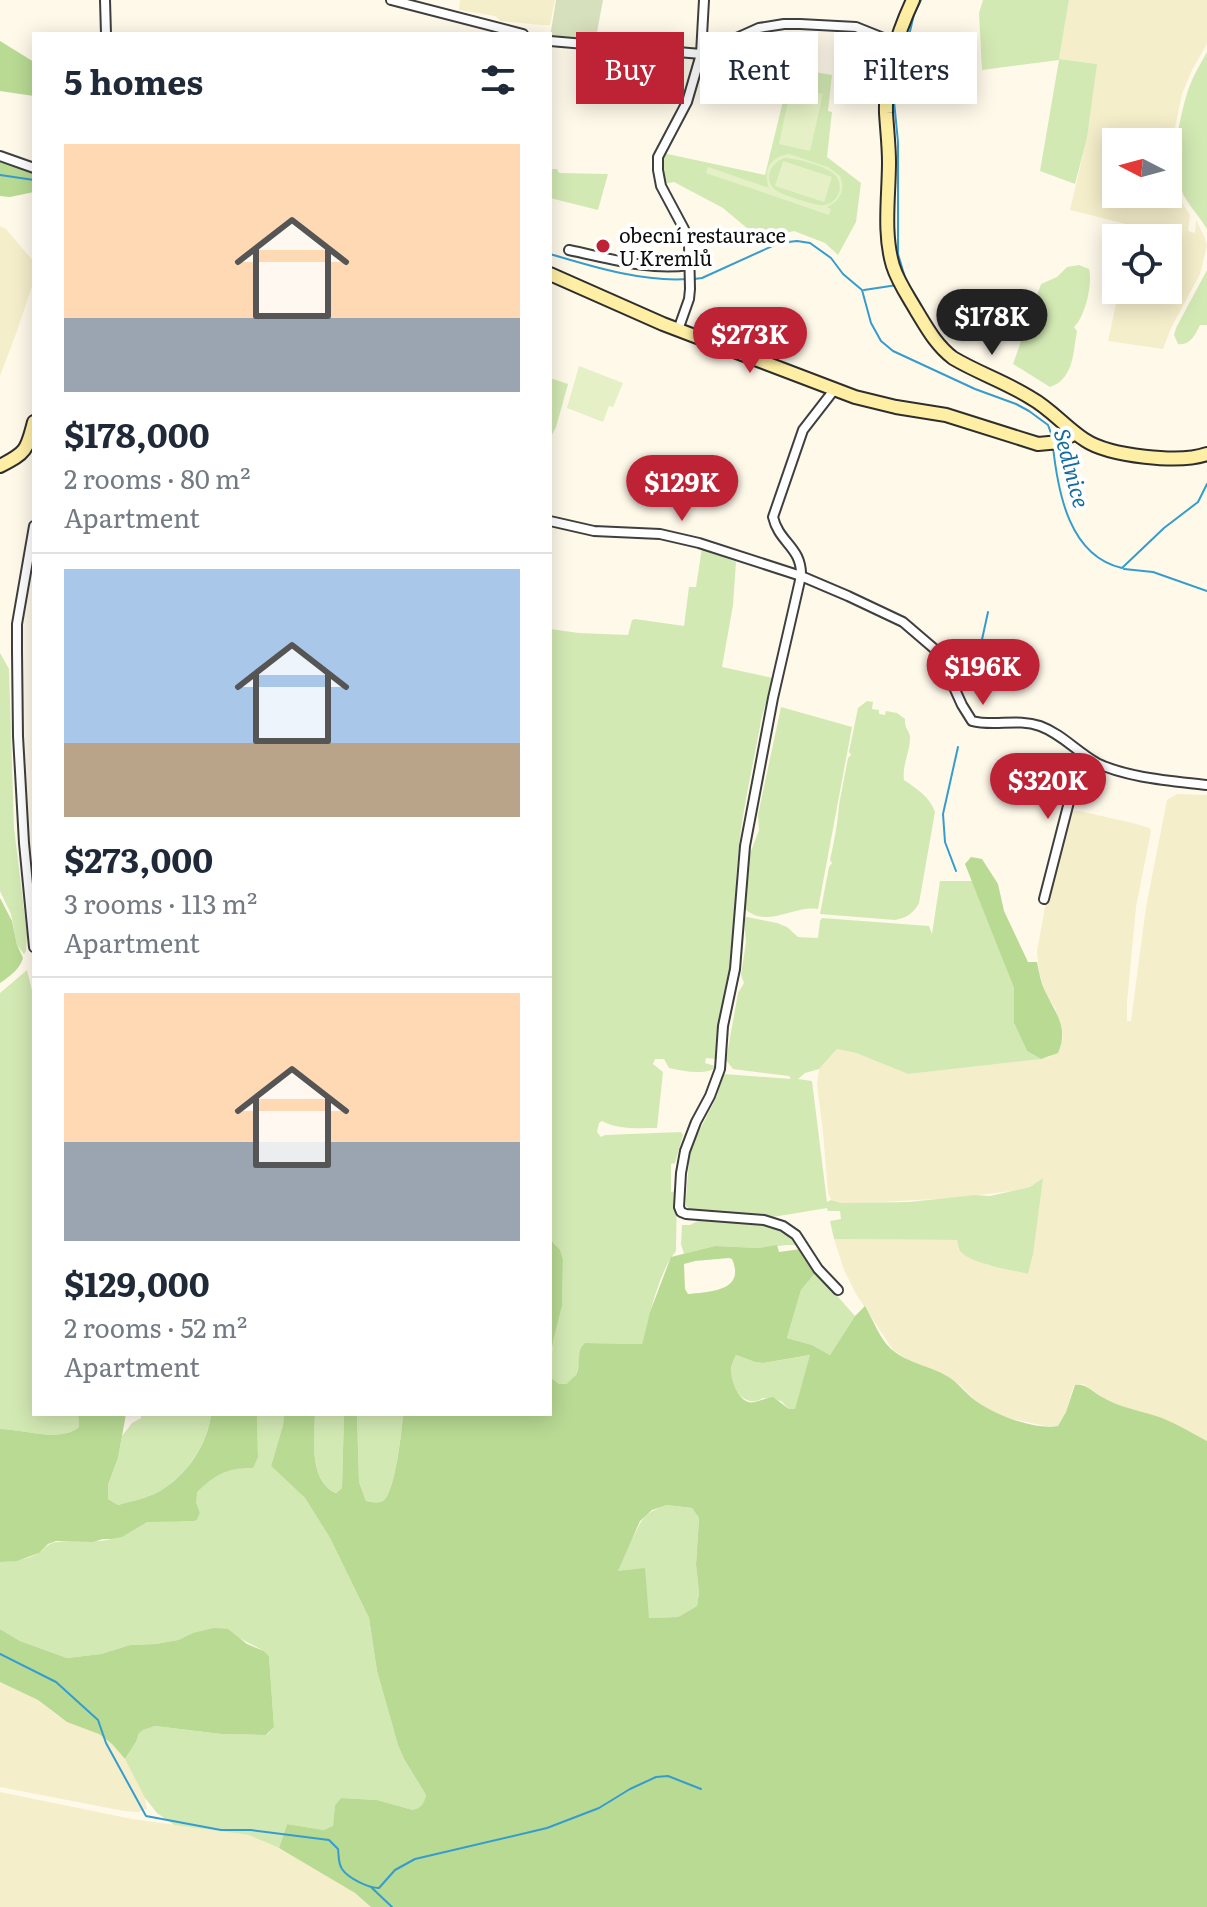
<!DOCTYPE html>
<html lang="en">
<head>
<meta charset="utf-8">
<style>
  body { margin:0; font-family:Literata,serif; background:#f2f2f3; color:#1f2937; height:100vh; display:flex; flex-direction:column; font-size:30px; white-space:nowrap }
  * { box-sizing:border-box; margin:0 }
  p { font-size:26px; color:#747a83 }
  .icon { flex:none; width:44px; height:44px; fill:none; stroke:currentColor; stroke-width:2; stroke-linecap:round; stroke-linejoin:round }
  .map { position:relative; flex:1; overflow:hidden }
  .sheet { position:absolute; left:32px; top:32px; width:520px; height:1384px; display:flex; flex-direction:column; background:#fff; border-radius:0px; box-shadow:0 4px 20px #0003 }
  .sheet>* { flex:none }
  .top-card { position:absolute; left:576px; top:32px; width:510px; height:72px; display:flex; gap:16px }
  .needle { width:52px; rotate:276deg }
  .tools { position:absolute; left:1102px; top:128px; display:grid; gap:16px }
  .tools a { display:grid; place-items:center; width:80px; height:80px; border-radius:0px; background:#fff; box-shadow:0 4px 20px #0003; font-size:40px }
  .price { position:absolute; translate:-50% -68px; padding:0 18px; border-radius:28px; background:#bd2335; color:#fff; font-size:26px; line-height:52px; filter:drop-shadow(0 2px 4px #0008) }
  .price::after { content:''; position:absolute; left:50%; top:48px; width:24px; height:18px; margin-left:-12px; background:inherit; clip-path:polygon(0 0,100% 0,50% 100%) }
  .price.selected { background:#222; color:#fff }
  ul { padding:0; list-style:none }
  li { display:grid; align-content:center; gap:16px; height:424px; padding:0 32px }
  li+li { border-top:2px solid #e0e1e3 }
  li span { display:grid; place-items:center; height:248px; border-radius:0px; color:#555 }
  li>.icon { margin-inline-start:auto }
  span .icon { width:144px; height:144px; fill:#fffc; stroke-width:1 }
  li b { font-size:34px }
  h2 { display:flex; justify-content:space-between; align-items:center; height:96px; padding:0 32px; font-size:34px }
  .pill { padding:0 28px; border-radius:0px; background:#fff; box-shadow:0 4px 20px #0003; font-size:28px; line-height:72px }
  .pill.selected { background:#bd2335; color:#fff }
  .map>svg:first-child { display:block }
  .farmland { fill:#f5eecb; fill-rule:evenodd }
  .green { fill:#d3e9b4 }
  .forest { fill:#b8da93; fill-rule:evenodd }
  .cemetery { fill:#d7e0bc }
  .pitch { fill:#e5f0c6; fill-rule:evenodd }
  .lines { fill:none; stroke-linecap:round; stroke-linejoin:round }
  .stream { stroke:#359cce; stroke-width:2 }
  .street-casing { stroke:#3f3f3f; stroke-width:12 }
  .secondary-casing { stroke:#2e2e2e; stroke-width:16 }
  .street { stroke:#fff; stroke-width:8 }
  .secondary { stroke:#ffefa5; stroke-width:12 }
  .poi-dot { fill:#bd2335; stroke:#fff; stroke-width:3 }
  .labels { text-anchor:middle; dominant-baseline:central; stroke-width:8; stroke-linejoin:round; paint-order:stroke }
  .poi-label { font-size:20px; fill:#0c0c0c; stroke:#fff; text-anchor:start }
  .water-label { font-size:22px; font-style:italic; fill:#146c9e; stroke:#fff }
</style>
</head>
<body>
<div class="map">
<svg width="1207" height="1907" viewBox="0 0 1207 1907">
  <rect width="100%" height="100%" fill="#fff9ea"/>
  <g class="farmland">
    <path d="M460 0H555L550 25H543L501 21 495 16 459 10Z"/>
    <path d="M1069 0H1207V44L1192 70 1182 94 1169 156V169L1171 184 1176 193 1190 215 1188 231 1195 233 1196 220 1205 238 1207 246 1200 274 1171 328 1163 349 1108 341 1119 290H1168V238H1131L1134 226 1070 210 1087 138 1096 64 1059 59ZM1116 142H1168V194H1116Z"/>
    <path d="M0 226 6 229 34 262V280L17 331 0 376Z"/>
    <path d="M1177 794 1207 795V1441L1166 1420 1131 1410 1104 1398 1083 1384 1074 1385 1066 1412 1058 1426H1045L1008 1418 993 1412 975 1400 960 1385 947 1376 907 1359 893 1350 856 1294 844 1270 834 1239 957 1240 958 1249 964 1254 986 1264 1028 1274 1033 1255 1042 1179 1030 1187 1020 1190 953 1198 862 1203H840L831 1200 828 1193 823 1132 817 1085 819 1069 837 1049 856 1053 908 1074 1050 1057 1063 1038 1062 1030 1055 1008 1047 996 1039 973 1037 951 1046 902 1069 814 1072 811H1079L1133 823 1149 828 1151 831 1136 907 1127 1002V1021H1131L1146 907 1167 800Z"/>
    <path d="M0 1682 38 1700 57 1715 99 1734 112 1744 125 1759 134 1774 145 1798 147 1809 138 1812 124 1811 0 1787Z"/>
    <path d="M0 1792 132 1819 249 1835 279 1848 355 1893 371 1907H0Z"/>
  </g>
  <g class="green">
    <path d="M983 0H1069L1059 59 1097 64 1087 138 1075 184 1040 171 1059 60 982 70 979 13Z"/>
    <path d="M1207 52V229C1198 214 1183 200 1178 182 1171 159 1181 108 1190 85 1194 74 1201 63 1207 52Z"/>
    <path d="M791 68 832 75 828 111 832 112 827 157 861 183 856 222 838 255 825 243 794 231 769 237 748 229 723 208 674 182 664 184 663 153 765 175Z"/>
    <path d="M550 169H557L559 173 608 174 598 210 550 198Z"/>
    <path d="M1079 265 1089 269C1093 283 1085 317 1074 327L1077 331C1073 352 1074 379 1050 387L1013 364 1041 284 1057 277 1067 267Z"/>
    <path d="M1207 270V325H1200C1195 335 1190 346 1178 344L1174 335 1176 328Z"/>
    <path d="M550 378 568 384 556 427 550 439Z"/>
    <path d="M702 548 736 562 733 605 722 667 773 678C770 693 764 706 761 721 753 766 742 811 738 856 734 889 738 922 734 955 729 990 720 1024 717 1059L706 1058 705 1063 715 1066 714 1069C699 1075 684 1071 669 1068L664 1059H655L653 1064 663 1072 657 1128C639 1128 618 1130 602 1121L599 1123 597 1132 601 1137 605 1135 681 1132 683 1135 675 1163 671 1164V1192L677 1191 676 1251C659 1271 649 1317 642 1344L585 1343 576 1375 567 1384H559L550 1377 553 1342 562 1306 563 1260 556 1245 550 1239V629L579 633 628 635 632 620 635 619 684 626 689 587H696Z"/>
    <path d="M0 653 9 669 14 828 27 934 26 951 24 954 17 945 11 914 0 891Z"/>
    <path d="M867 701 873 702 872 709 879 710V714L885 715 886 711 897 713 905 719C904 729 910 730 910 738 910 752 902 765 904 780 917 789 930 797 935 812L919 903C914 913 906 918 895 920L820 914 829 867 832 863 830 860C834 843 838 821 839 805L848 758 851 755 849 752 858 708Z"/>
    <path d="M781 707 852 727 818 909C794 905 767 929 745 909L748 859 759 830 758 815Z"/>
    <path d="M940 881H973L1014 988V1023L1027 1051 1041 1059 908 1074 856 1053 837 1049 819 1069 805 1073 798 1079 812 1081 827 1202 831 1200 841 1203 909 1202 975 1195 990 1196 1030 1187 1043 1178 1033 1255 1028 1274C1012 1270 972 1264 961 1252 958 1249 958 1245 957 1240L834 1239 830 1221 841 1219 840 1211H828L827 1208 773 1217 690 1209 686 1206V1199L690 1149 717 1096 723 1074 791 1079 789 1076 733 1069 726 1060 738 993 744 983 741 975 746 942 744 918 747 917 777 923 787 927 798 937 818 938 820 921 822 918 929 926 932 934Z"/>
    <path d="M27 970 34 999V1414H78L79 1427C60 1443 22 1429 0 1429V993Z"/>
    <path d="M703 1218 765 1221 788 1231 799 1245H787L759 1248 715 1246 684 1254 681 1244 682 1225H690Z"/>
    <path d="M816 1272 855 1316 830 1355 812 1345 787 1338 801 1290Z"/>
    <path d="M736 1355 755 1362 763 1363 811 1355 795 1410 789 1409 781 1401 763 1398C744 1410 729 1386 731 1368 732 1363 734 1359 736 1355Z"/>
    <path d="M141 1414H211C208 1443 186 1476 160 1491 148 1498 132 1501 118 1505L108 1499V1485L118 1458 122 1436 132 1423 141 1418Z"/>
    <path d="M257 1414H284L283 1425 271 1466 305 1498 330 1538 369 1618 377 1671 398 1745 404 1759 426 1795C424 1804 422 1809 413 1810L377 1800 341 1798 335 1805 333 1827 324 1830 287 1824 279 1848 249 1835 174 1825 157 1813 145 1798 125 1759 136 1742 139 1733 142 1730 155 1726 221 1734 267 1735 274 1727 269 1656 264 1651 239 1638 193 1633 178 1640 155 1644 130 1645 101 1654 67 1658 20 1641 0 1629V1562C12 1561 25 1560 37 1554 44 1550 48 1542 58 1542 78 1540 100 1544 119 1537 130 1534 138 1525 147 1522 162 1517 181 1524 197 1520L200 1513 196 1502V1492L213 1477 227 1470 240 1468 258 1457Z"/>
    <path d="M315 1414H344L342 1488 336 1493C309 1481 314 1439 315 1414Z"/>
    <path d="M357 1414H403C402 1429 395 1491 384 1500 378 1504 372 1502 366 1501L359 1482Z"/>
    <path d="M667 1505 692 1508 699 1518 696 1565 699 1593 697 1606 678 1617 649 1618 647 1609 618 1571C621 1560 626 1551 631 1541 643 1519 641 1514 667 1505Z"/>
  </g>
  <g class="forest">
    <path d="M0 41 34 62V96L0 91Z"/>
    <path d="M0 162 34 171V192L10 197 0 196Z"/>
    <path d="M971 857 982 859 998 884 1004 911 1028 962H1037C1039 973 1041 983 1046 993 1056 1014 1069 1028 1058 1053L1041 1059 1027 1051 1014 1023V988L965 864Z"/>
    <path d="M0 898 12 921 17 945 23 958C20 969 9 977 0 983Z"/>
    <path d="M550 1239 560 1250 563 1260 562 1306 553 1342 550 1363Z"/>
    <path d="M777 1245 779 1252 801 1249 816 1272 801 1290 787 1338 812 1345 830 1355 855 1316 865 1306C873 1320 880 1339 891 1349 907 1363 930 1366 947 1376 959 1383 965 1393 976 1401 995 1415 1034 1430 1058 1426L1066 1412 1075 1385C1086 1383 1093 1392 1102 1397 1121 1408 1142 1411 1162 1418 1177 1424 1192 1433 1207 1441V1907H371L355 1893 279 1848 287 1824 324 1830 333 1826 335 1805 341 1798 377 1800 413 1810C422 1808 424 1803 426 1795L404 1759 398 1745 377 1671 369 1618 330 1538 305 1498 271 1466 283 1425 284 1414H315C314 1439 309 1481 336 1493L342 1488 344 1414H357L359 1482 366 1501C372 1502 379 1504 384 1500 395 1491 402 1430 403 1414H550V1377L559 1384H567C567 1383 576 1375 576 1375 582 1363 575 1352 585 1343L642 1344 650 1312 671 1257 715 1246 759 1248ZM729 1258 732 1259C746 1291 710 1292 688 1294L685 1289 684 1264 695 1261ZM736 1355 755 1362 763 1363 810 1355 795 1409H789L773 1397C765 1398 755 1404 748 1402 737 1398 730 1378 731 1368 732 1363 734 1359 736 1355ZM667 1505 692 1508 699 1518 696 1565 699 1593 697 1606 678 1617 649 1618 645 1568 618 1571 640 1521 652 1510Z"/>
    <path d="M78 1414H126L118 1458 108 1485V1499L118 1505C132 1501 148 1498 160 1491 186 1476 208 1444 211 1414H257L258 1457 253 1468C228 1467 214 1475 197 1492L196 1502 200 1513 197 1520 194 1521 147 1522 122 1537 112 1539H103L93 1542 56 1541 48 1544 39 1553 17 1561 0 1562V1429C22 1429 60 1443 79 1427Z"/>
    <path d="M214 1628 228 1629 247 1644 264 1651 269 1656 274 1727 266 1735 221 1734 155 1726 143 1730 139 1733 136 1742 125 1759 112 1744 99 1734 67 1722 38 1700 0 1682V1629L20 1641 67 1658 101 1654 130 1645 155 1644 178 1640 193 1633Z"/>
  </g>
  <path class="cemetery" d="M556 0H603L595 43 550 37Z"/>
  <g class="pitch">
    <path d="M791 87 823 94 810 151 779 144Z"/>
    <path d="M789 154 828 167 840 176C846 190 840 201 827 207L831 209 829 215 706 173 708 167 769 188C763 171 769 157 789 154ZM784 158C796 158 829 167 836 176 846 189 835 207 819 205 809 203 785 196 777 191 762 181 770 163 784 158Z"/>
    <path d="M783 161 832 177 824 202 775 186Z"/>
    <path d="M579 366 623 383 613 407 609 406 603 422 567 408Z"/>
  </g>
  <g class="lines">
    <g class="stream">
      <path d="M0 175 34 180"/>
      <path d="M550 254C594 267 641 282 688 279"/>
      <path d="M694 279 702 278 779 243 797 241 810 243 831 258 843 274 862 290 871 323 881 341 893 351 975 389 1016 404 1029 411 1048 425 1052 436"/>
      <path d="M906 281 898 254V142L894 101 914 14 921 0"/>
      <path d="M864 290 897 285"/>
      <path d="M1053 447C1058 492 1069 556 1122 568L1164 528 1198 502 1207 484"/>
      <path d="M1124 569 1153 572 1207 591"/>
      <path d="M971 690 988 612"/>
      <path d="M956 871 945 842 943 814 958 747"/>
      <path d="M0 1654 56 1682 98 1720 106 1743 146 1816 221 1830H251L329 1840 338 1849C339 1856 338 1863 342 1869 348 1878 368 1888 379 1888L395 1870 415 1859 547 1828 599 1808 630 1789 656 1777 668 1776 701 1789"/>
      <path d="M372 1888 392 1907"/>
    </g>
    <defs>
      <g id="street">
        <path d="M105 0 106 34"/>
        <path d="M391 0 523 34"/>
        <path d="M550 41 701 54 759 28 784 24H800L856 27 896 43"/>
        <path d="M0 156 34 168"/>
        <path d="M569 250C608 258 649 271 689 265"/>
        <path d="M678 330 689 299 690 289 689 245 684 229 661 186 658 170V157L687 102 701 54 704 0"/>
        <path d="M834 390 803 430 773 517C779 543 802 547 801 576L773 698 745 846 735 969 723 1026 720 1069 710 1096 696 1122 685 1151 681 1173 679 1207 681 1212 686 1214 764 1220 783 1226 796 1235 818 1269 838 1290"/>
        <path d="M550 521 594 531 660 534 699 543 801 576 848 596 903 622 938 652 962 705 972 721C994 727 1017 718 1040 726 1062 734 1077 752 1097 763 1127 778 1174 781 1207 785"/>
        <path d="M34 526 17 624V651L18 736 24 843 34 947"/>
        <path d="M1044 899 1078 767 1083 754"/>
      </g>
      <g id="secondary">
        <path d="M913 0C897 34 885 75 886 113 887 129 889 146 889 162 889 196 883 233 893 266 898 282 908 296 916 310 927 328 936 345 953 358 978 373 1006 382 1031 398 1051 409 1066 428 1085 440 1109 456 1180 464 1207 454"/>
        <path d="M550 274 663 324 855 397 896 407 946 415 1038 444 1060 442 1075 433"/>
        <path d="M0 466C26 453 27 450 34 422"/>
      </g>
    </defs>
    <use href="#street" class="street-casing"/>
    <use href="#secondary" class="secondary-casing"/>
    <use href="#street" class="street"/>
    <use href="#secondary" class="secondary"/>
  </g>
  <circle class="poi-dot" cx="603" cy="246" r="8"/>
  <g class="labels">
    <g class="poi-label">
      <text x="619" y="234">obecní restaurace<tspan x="619" dy="23">U Kremlů</tspan></text>
    </g>
    <g class="water-label">
      <text transform="translate(1073 468) rotate(75)">Sedlnice</text>
    </g>
  </g>
</svg>
<div class="tools">
<a><svg class="needle" viewBox="-14 -14 28 28"><path d="M0-13l5 13h-10z" fill="#e53935"/><path d="M0 13l5-13h-10z" fill="#747a83"/></svg></a>
<a><svg class="icon" aria-label="locate" viewBox="0 0 24 24"><circle cx="12" cy="12" r="6"/><path d="M12 2v4M12 18v4M2 12h4M18 12h4"/></svg></a>
</div>
<b class="price selected" style="left:992px;top:357px">$178K</b>
<b class="price" style="left:750px;top:375px">$273K</b>
<b class="price" style="left:682px;top:523px">$129K</b>
<b class="price" style="left:983px;top:707px">$196K</b>
<b class="price" style="left:1048px;top:821px">$320K</b>
<div class="top-card">
<a class="pill selected">Buy</a>
<a class="pill">Rent</a>
<a class="pill">Filters</a>
</div>
<section class="sheet">
<h2>5 homes<svg class="icon" aria-label="filters" viewBox="0 0 24 24"><path d="M4 7h16M4 17h16"/><circle cx="9" cy="7" r="2"/><circle cx="15" cy="17" r="2"/></svg></h2>
<ul>
<li><span style="background:linear-gradient(#ffd9b3 70%,#9aa5b1 0)"><svg class="icon" aria-label="home" viewBox="0 0 24 24"><path d="M3 11l9-7 9 7M6 9v11h12V9"/></svg></span><div><b>$178,000</b><p>2 rooms · 80 m²</p><p>Apartment</p></div></li>
<li><span style="background:linear-gradient(#a9c7e8 70%,#b9a48a 0)"><svg class="icon" aria-label="home" viewBox="0 0 24 24"><path d="M3 11l9-7 9 7M6 9v11h12V9"/></svg></span><div><b>$273,000</b><p>3 rooms · 113 m²</p><p>Apartment</p></div></li>
<li><span style="background:linear-gradient(#ffd9b3 60%,#9aa5b1 0)"><svg class="icon" aria-label="home" viewBox="0 0 24 24"><path d="M3 11l9-7 9 7M6 9v11h12V9"/></svg></span><div><b>$129,000</b><p>2 rooms · 52 m²</p><p>Apartment</p></div></li>
</ul>
</section>
</div>
</body>
</html>
